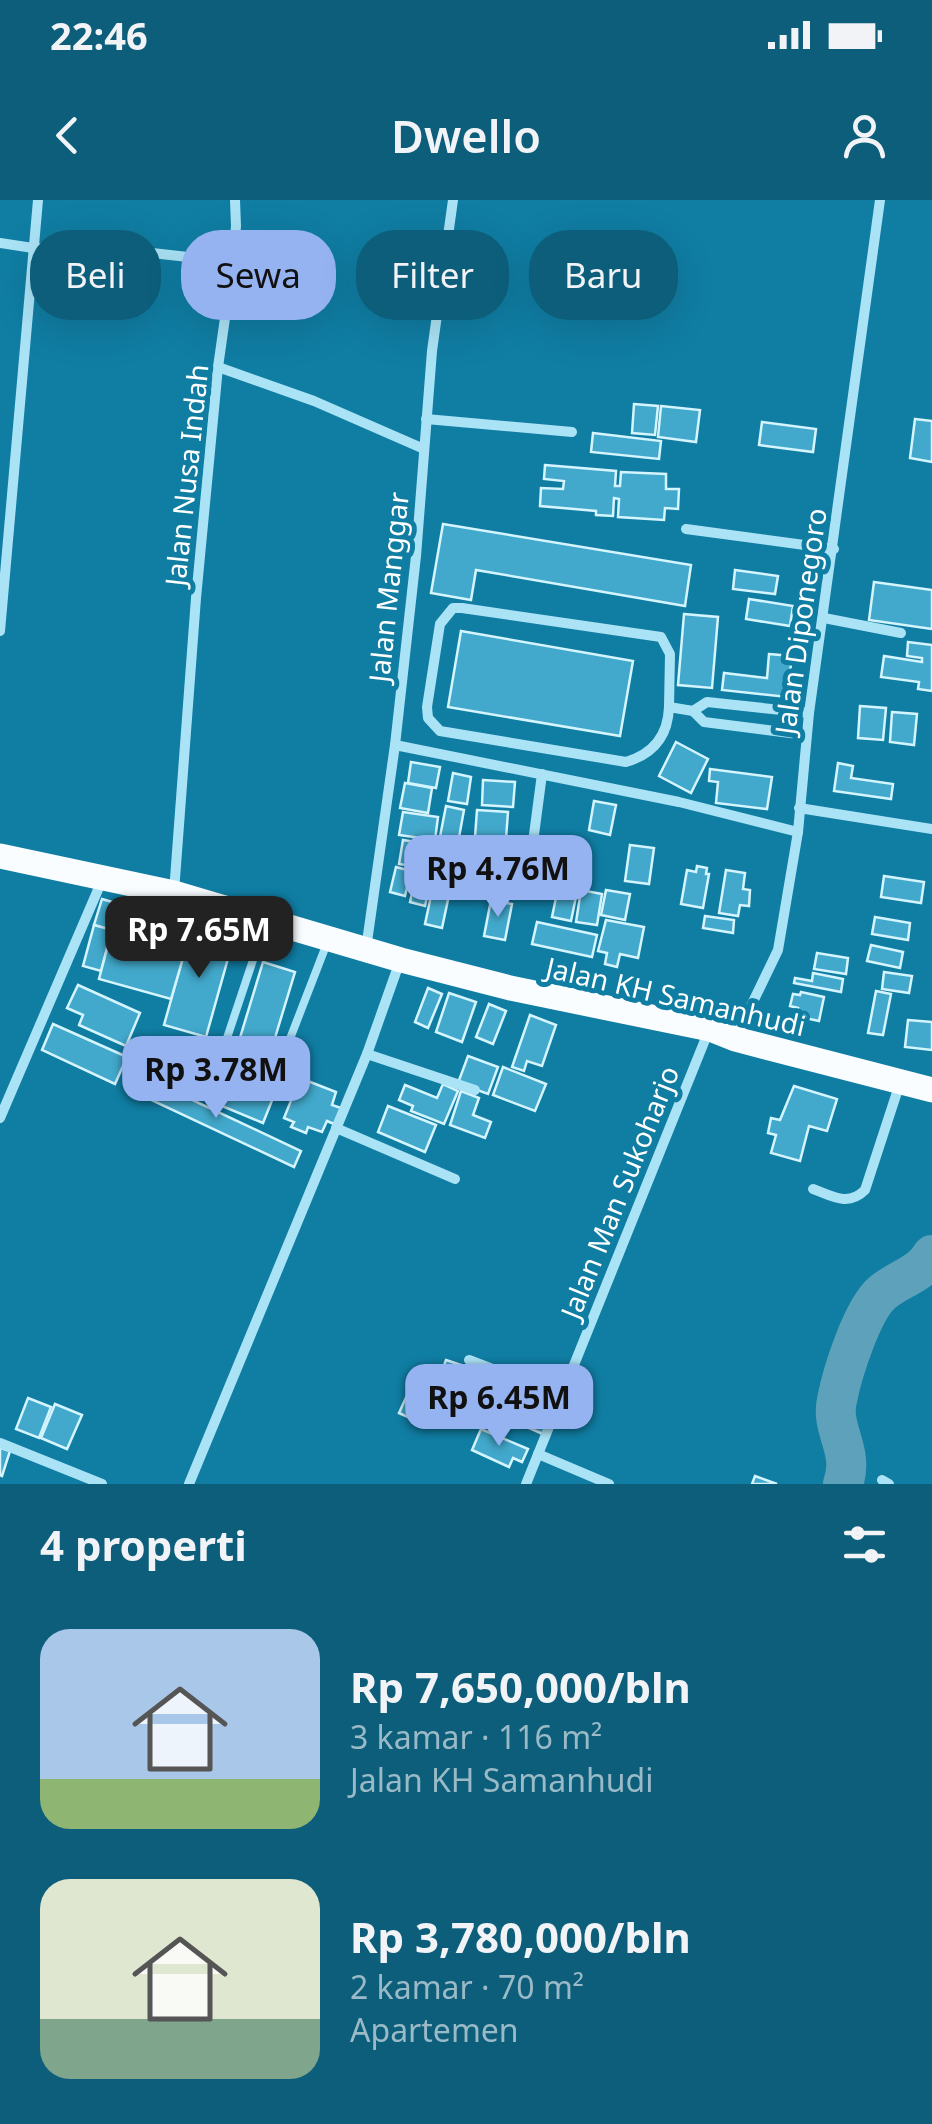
<!DOCTYPE html>
<html lang="id">
<head>
<meta charset="utf-8">
<style>
  body { margin:0; font-family:"Noto Sans",sans-serif; background:#1a6781; color:#f1f3f6; height:100vh; display:flex; flex-direction:column; font-size:38px; white-space:nowrap }
  * { box-sizing:border-box; margin:0 }
  p { font-size:32px; color:#9abac7 }
  .icon { flex:none; width:55px; height:55px; fill:none; stroke:currentColor; stroke-width:2; stroke-linecap:round; stroke-linejoin:round }
  .map { position:relative; height:1284px; overflow:hidden }
  .side { display:flex; flex-direction:column; background:#0c5e7a; flex:1 }
  .side>* { flex:none }
  .banner { position:absolute; left:30px; top:30px; width:872px; height:90px; display:flex; gap:20px }
  .price { position:absolute; translate:-50% -85px; padding:0 22px; border-radius:20px; background:#95b2f1; color:#111; font-size:32px; line-height:65px; filter:drop-shadow(0 2px 5px #0008) }
  .price::after { content:''; position:absolute; left:50%; top:60px; width:30px; height:22px; margin-left:-15px; background:inherit; clip-path:polygon(0 0,100% 0,50% 100%) }
  .price.on { background:#222; color:#fff }
  ul { padding:0; list-style:none }
  li { display:flex; align-items:center; gap:30px; height:250px; padding:0 40px }
  li span { display:grid; place-items:center; flex:none; width:280px; height:200px; border-radius:30px; color:#555 }
  li>.icon { margin-inline-start:auto }
  span .icon { width:120px; height:120px; fill:#fffc; stroke-width:1 }
  li b { font-size:42px }
  h2 { display:flex; justify-content:space-between; align-items:center; height:120px; padding:0 40px; font-size:42px }
  .tag { padding:0 35px; border-radius:40px; background:#0c5e7a; box-shadow:0 10px 40px #0002; font-size:35px; line-height:90px }
  .tag.on { background:#95b2f1; color:#111 }
  .status { display:flex; justify-content:space-between; align-items:center; height:70px; padding:0 50px; background:#0c5e7a; direction:ltr }
  .status svg { height:28px; fill:currentColor }
  header { display:flex; justify-content:space-between; align-items:center; height:130px; padding:0 40px; background:#0c5e7a; font-size:45px; font-weight:600 }
  .map>svg:first-child { display:block }
  .lines { fill:none; stroke-linecap:round; stroke-linejoin:round }
  .river { stroke:#5da2ba; stroke-width:40 }
  .building { fill:#42a9cc; stroke:#d4f4fe; stroke-width:2.5 }
  .service { stroke:#abe3f6; stroke-width:8 }
  .minor { stroke:#abe3f6; stroke-width:10 }
  .primary { stroke:#f9fdff; stroke-width:25 }
  .labels { text-anchor:middle; dominant-baseline:central; stroke-width:10; stroke-linejoin:round; paint-order:stroke }
  .street-label { font-size:28px; fill:#fff; stroke:#107da3 }
</style>
</head>
<body>
<div class="status"><b>22:46</b><svg viewBox="0 0 49 12"><path d="M0 12V9h3v3zM5 12V6h3v6zM10 12V3h3v9zM15 12V0h3v12zM26 1h20v11H26zM47 4h2v5h-2z"/></svg></div>
<header><svg class="icon" aria-label="back" viewBox="0 0 24 24"><path d="M15 5l-7 7 7 7"/></svg>Dwello<svg class="icon" aria-label="person" viewBox="0 0 24 24"><circle cx="12" cy="8" r="4"/><path d="M4 21q1-7 8-7t8 7"/></svg></header>
<div class="map">
<svg width="932" height="1284" viewBox="0 0 932 1284">
  <rect width="100%" height="100%" fill="#107da3"/>
  <g class="lines">
    <path class="river" d="M843 1284C855 1250 830 1230 837 1200 842 1174 862 1109 883 1092 900 1078 920 1075 932 1055"/>
  </g>
  <g class="building">
    <path d="M634 204 658 206 655 235 632 233Z"/>
    <path d="M661 206 700 210 696 242 658 237Z"/>
    <path d="M915 219 932 221V262L910 258Z"/>
    <path d="M762 222 816 229 813 252 759 245Z"/>
    <path d="M593 233 661 241 659 259 591 252Z"/>
    <path d="M545 265 616 271 615 286H620L621 272 666 274V289H679L678 309 665 308 664 320 618 317 619 299 614 298 613 316 596 315V311L540 306 541 288 563 289 564 281 544 279Z"/>
    <path d="M443 324 691 365 685 406 476 370 471 400 431 393Z"/>
    <path d="M735 370 778 376 775 394 733 389Z"/>
    <path d="M874 382 932 390V429L869 420Z"/>
    <path d="M749 399 793 406 790 426 746 419Z"/>
    <path d="M684 414 718 417 712 488 678 485Z"/>
    <path d="M461 431 633 461 620 536 448 507Z"/>
    <path d="M908 442 932 445V491L918 489 919 482 881 477 884 456 922 462V458L907 456Z"/>
    <path d="M769 454 792 456 787 497 722 490 724 473 767 478Z"/>
    <path d="M860 506 886 508 883 540 858 538Z"/>
    <path d="M892 512 917 514 914 545 890 542Z"/>
    <path d="M676 542 708 559 691 593 659 576Z"/>
    <path d="M411 562 440 567 436 588 408 583Z"/>
    <path d="M838 563 853 566 851 578 893 584 891 599 834 591Z"/>
    <path d="M710 569 772 577 767 609 716 603 718 582 709 581Z"/>
    <path d="M453 573 471 577 467 604 448 601Z"/>
    <path d="M483 580 515 582 513 607 482 605Z"/>
    <path d="M405 583 432 588 428 613 400 608Z"/>
    <path d="M594 601 616 605 610 635 589 630Z"/>
    <path d="M446 606 464 610 454 665 435 662Z"/>
    <path d="M477 610 508 612 506 639 475 637Z"/>
    <path d="M403 612 438 617 435 640 399 635Z"/>
    <path d="M403 640 436 645 432 669 399 664Z"/>
    <path d="M473 640 500 645 496 670 468 665Z"/>
    <path d="M630 645 654 648 649 684 625 681Z"/>
    <path d="M697 666 707 668 706 674H709L703 708 681 704 687 670 696 672Z"/>
    <path d="M396 667 411 671 405 696 390 692Z"/>
    <path d="M417 670 432 674 425 706 410 702Z"/>
    <path d="M726 670 745 673 743 689 750 690 749 706 740 705 738 716 719 713Z"/>
    <path d="M884 676 924 682 921 703 881 697Z"/>
    <path d="M435 677 452 681 442 728 425 724Z"/>
    <path d="M559 683 578 687 571 721 552 717Z"/>
    <path d="M581 690 602 694 597 725 576 722Z"/>
    <path d="M606 690 630 694 625 720 601 715Z"/>
    <path d="M102 699 192 725 185 751 94 725Z"/>
    <path d="M491 700 512 704 505 740 484 736Z"/>
    <path d="M705 716 734 720 733 733 703 728Z"/>
    <path d="M875 717 910 723 908 740 872 734Z"/>
    <path d="M606 720 644 727 638 758 620 754 617 767 605 764 607 753 598 751Z"/>
    <path d="M537 722 597 735 592 757 532 744Z"/>
    <path d="M94 725 112 730 101 771 83 766Z"/>
    <path d="M192 725 234 737 206 837 164 825Z"/>
    <path d="M112 730 185 751 171 799 99 779Z"/>
    <path d="M871 745 903 752 900 768 867 761Z"/>
    <path d="M817 753 848 758 846 774 814 769Z"/>
    <path d="M263 762 295 772 271 851 239 841Z"/>
    <path d="M884 772 912 776 909 793 882 789Z"/>
    <path d="M813 773 843 779 841 792 794 783 795 778 812 781Z"/>
    <path d="M78 785 140 813 126 846 79 825 83 815 67 808Z"/>
    <path d="M428 788 442 794 428 828 415 822Z"/>
    <path d="M876 791 891 794 883 835 868 833Z"/>
    <path d="M801 792 824 797 819 821 796 816 798 808 790 806 793 794 800 795Z"/>
    <path d="M449 793 476 802 462 842 436 832Z"/>
    <path d="M489 804 506 811 493 844 476 837Z"/>
    <path d="M530 815 556 825 542 866 527 861 524 871 512 867Z"/>
    <path d="M908 820 932 822V850L905 847Z"/>
    <path d="M53 824 127 857 115 884 42 850Z"/>
    <path d="M156 843 275 893 263 923 143 873Z"/>
    <path d="M468 856 498 867 488 894 458 883Z"/>
    <path d="M503 867 546 884 535 911 493 895Z"/>
    <path d="M137 874 301 951 294 967 130 890Z"/>
    <path d="M300 878 336 892 332 905 341 908 334 924 327 921 322 932 308 927 306 933 291 927 294 922 284 918Z"/>
    <path d="M443 884 458 891 444 924 411 911 413 906 399 900 405 885 437 898Z"/>
    <path d="M794 886 837 899 827 931 809 926 800 961 771 953 776 935 768 933 771 918 780 920Z"/>
    <path d="M461 891 479 898 473 915 491 922 485 938 450 925Z"/>
    <path d="M388 906 436 925 425 952 378 932Z"/>
    <path d="M446 1160 461 1165 449 1195 435 1189Z"/>
    <path d="M461 1165 474 1170 464 1201 449 1195Z"/>
    <path d="M414 1180 432 1189 417 1221 399 1213Z"/>
    <path d="M509 1184 527 1192 515 1222 497 1214Z"/>
    <path d="M527 1192 551 1202 548 1208 553 1210 543 1234 515 1222Z"/>
    <path d="M28 1198 51 1207 39 1238 16 1229Z"/>
    <path d="M55 1204 82 1215 67 1249 41 1238Z"/>
    <path d="M481 1229 528 1249 522 1262 513 1258 509 1267 472 1250Z"/>
    <path d="M0 1248 10 1251 2 1276 0 1275Z"/>
    <path d="M755 1276 777 1284H752Z"/>
  </g>
  <g class="lines">
    <path class="service" d="M265 724 226 841 228 846 269 867H276L281 862 327 743"/>
    <g class="minor">
      <path d="M0 43 33 48 152 53 233 62 218 167 196 398 174 692"/>
      <path d="M233 62 236 26 235 0"/>
      <path d="M218 167 314 201 424 249"/>
      <path d="M426 219 572 232"/>
      <path d="M686 329 834 349"/>
      <path d="M824 418 901 433"/>
      <path d="M0 431 38 0"/>
      <path d="M669 507 670 454 661 437 462 408H453L440 424 427 507 428 518 440 531 626 562C653 554 668 536 669 507L693 511 704 522 806 535"/>
      <path d="M693 511 707 502 809 513"/>
      <path d="M395 545 679 602 798 632"/>
      <path d="M799 608 932 629"/>
      <path d="M530 665 542 574"/>
      <path d="M366 749 395 545 416 356 432 151 453 0"/>
      <path d="M736 837 778 750 798 632 809 513 880 0"/>
      <path d="M367 854 475 890"/>
      <path d="M0 918 103 678"/>
      <path d="M336 928 455 979"/>
      <path d="M813 989C832 996 848 1007 865 990L900 883"/>
      <path d="M469 1160 561 1195"/>
      <path d="M0 1243 102 1284"/>
      <path d="M538 1254 609 1284"/>
      <path d="M882 1280 889 1284"/>
      <path d="M189 1284 367 854 400 761"/>
      <path d="M526 1284 709 830"/>
    </g>
    <path class="primary" d="M0 656 174 693 401 760 510 788 710 829 735 839 932 890"/>
  </g>
  <g class="labels">
    <g class="street-label">
      <text transform="translate(186 275) rotate(-84)">Jalan Nusa Indah</text>
      <text transform="translate(388 387) rotate(-84)">Jalan Manggar</text>
      <text transform="translate(800 421) rotate(-82)">Jalan Diponegoro</text>
      <text transform="translate(676 796) rotate(13)">Jalan KH Samanhudi</text>
      <text transform="translate(619 992) rotate(-68)">Jalan Man Sukoharjo</text>
    </g>
  </g>
</svg>
<b class="price" style="left:498px;top:720px">Rp 4.76M</b>
<b class="price on" style="left:199px;top:781px">Rp 7.65M</b>
<b class="price" style="left:216px;top:921px">Rp 3.78M</b>
<b class="price" style="left:499px;top:1249px">Rp 6.45M</b>
<div class="banner">
<a class="tag">Beli</a>
<a class="tag on">Sewa</a>
<a class="tag">Filter</a>
<a class="tag">Baru</a>
</div>
</div>
<section class="side">
<h2>4 properti<svg class="icon" aria-label="filters" viewBox="0 0 24 24"><path d="M4 7h16M4 17h16"/><circle cx="9" cy="7" r="2"/><circle cx="15" cy="17" r="2"/></svg></h2>
<ul>
<li><span style="background:linear-gradient(#a9c7e8 75%,#8fb573 0)"><svg class="icon" aria-label="home" viewBox="0 0 24 24"><path d="M3 11l9-7 9 7M6 9v11h12V9"/></svg></span><div><b>Rp 7,650,000/bln</b><p>3 kamar · 116 m²</p><p>Jalan KH Samanhudi</p></div></li>
<li><span style="background:linear-gradient(#dfe7d0 70%,#7fa58c 0)"><svg class="icon" aria-label="home" viewBox="0 0 24 24"><path d="M3 11l9-7 9 7M6 9v11h12V9"/></svg></span><div><b>Rp 3,780,000/bln</b><p>2 kamar · 70 m²</p><p>Apartemen</p></div></li>
</ul>
</section>
</body>
</html>
